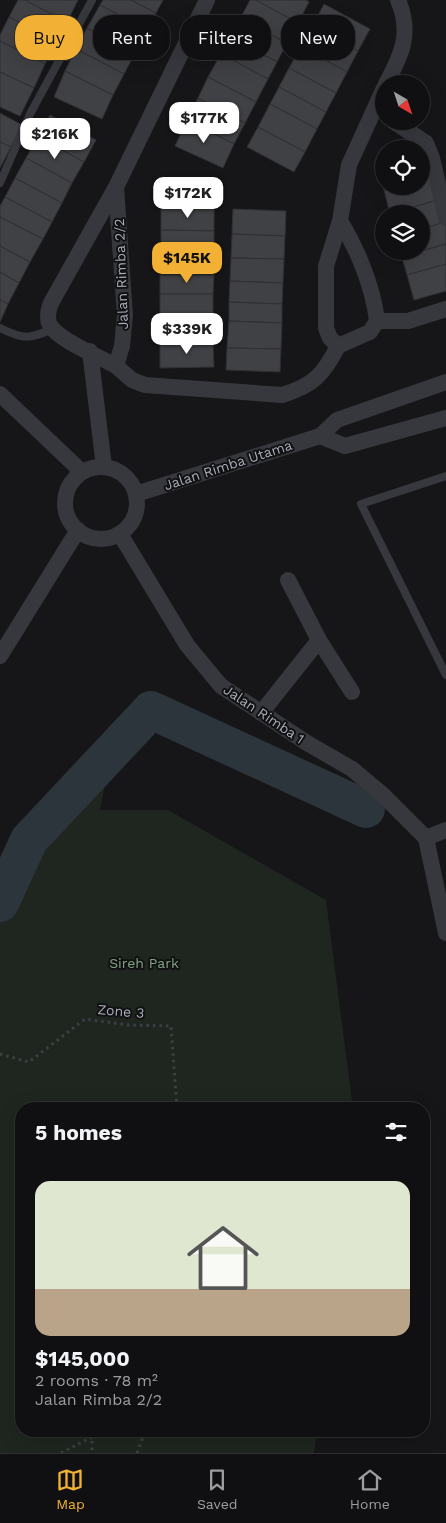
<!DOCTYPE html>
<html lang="en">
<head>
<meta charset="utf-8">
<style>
  body { margin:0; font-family:"Work Sans",sans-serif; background:#19191b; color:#f1f3f6; height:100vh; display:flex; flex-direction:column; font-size:19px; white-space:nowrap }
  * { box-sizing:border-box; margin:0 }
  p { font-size:16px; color:#9c9d9f }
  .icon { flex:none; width:28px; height:28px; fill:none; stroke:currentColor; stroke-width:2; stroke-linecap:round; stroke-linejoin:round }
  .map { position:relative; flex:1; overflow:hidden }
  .side { position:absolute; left:15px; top:1102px; width:415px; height:335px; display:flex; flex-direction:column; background:#101012; border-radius:20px; box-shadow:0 5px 20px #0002,0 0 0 1px #303032 }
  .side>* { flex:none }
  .hud { position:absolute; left:15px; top:15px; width:416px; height:45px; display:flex; gap:10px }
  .needle { width:32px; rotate:141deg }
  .tools { position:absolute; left:375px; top:75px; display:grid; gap:10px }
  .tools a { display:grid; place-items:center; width:55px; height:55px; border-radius:50%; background:#101012; box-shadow:0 5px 20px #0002,0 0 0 1px #303032; font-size:25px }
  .price { position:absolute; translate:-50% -42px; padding:0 11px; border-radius:10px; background:#fff; color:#222; font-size:16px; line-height:32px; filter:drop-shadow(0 1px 2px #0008) }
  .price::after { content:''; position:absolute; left:50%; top:30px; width:15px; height:11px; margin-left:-8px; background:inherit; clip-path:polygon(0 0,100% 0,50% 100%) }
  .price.active { background:#f2b134; color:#111 }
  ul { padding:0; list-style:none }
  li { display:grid; align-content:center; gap:10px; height:265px; padding:0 20px }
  li span { display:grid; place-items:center; height:155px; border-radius:15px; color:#555 }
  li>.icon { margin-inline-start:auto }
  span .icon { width:90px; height:90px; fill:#fffc; stroke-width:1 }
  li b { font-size:21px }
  h2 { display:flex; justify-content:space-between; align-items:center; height:60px; padding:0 20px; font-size:21px }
  .pill { padding:0 18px; border-radius:20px; background:#101012; box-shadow:0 5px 20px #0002,0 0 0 1px #303032; font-size:18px; line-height:45px }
  .pill.active { background:#f2b134; color:#111 }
  .dock { display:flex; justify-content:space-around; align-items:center; height:70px; border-top:1px solid #303032; background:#101012; font-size:14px; color:#9c9d9f }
  .dock a { display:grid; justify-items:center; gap:2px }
  .dock .active { color:#f2b134 }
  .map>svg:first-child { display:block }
  .green { fill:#1e261f }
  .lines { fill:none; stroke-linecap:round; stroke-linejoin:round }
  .river { stroke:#2c353c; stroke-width:38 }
  .building { fill:#404145; stroke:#303034 }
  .path { stroke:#3d3f44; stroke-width:3; stroke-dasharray:2.5 4; stroke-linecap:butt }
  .lane { stroke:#37383d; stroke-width:8 }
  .street { stroke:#37383d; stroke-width:16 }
  .labels { text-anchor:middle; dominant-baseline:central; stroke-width:4; stroke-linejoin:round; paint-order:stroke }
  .street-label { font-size:14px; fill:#a8adb8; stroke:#111113 }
  .park-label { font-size:14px; fill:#7fa381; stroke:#111113 }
</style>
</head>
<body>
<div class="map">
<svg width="446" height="1453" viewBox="0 0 446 1453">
  <rect width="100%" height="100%" fill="#161618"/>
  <path class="green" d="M111 753 100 810H168L326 900 353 1109H21V1431H317L314 1453H0V903L29 840Z"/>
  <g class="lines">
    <path class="river" d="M0 903 29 840 151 710 366 809"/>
  </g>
  <g class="building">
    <path d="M18 0H25L67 22 56 42 9 17Z"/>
    <path d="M25 0H78L67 22Z"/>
    <path d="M103 0H131L156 13 147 30 100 5Z"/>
    <path d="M131 0H163L156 13Z"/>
    <path d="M250 0H256L298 23 287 43 240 19Z"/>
    <path d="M256 0H306L309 2 298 23Z"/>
    <path d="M324 4 370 29 358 51 312 27Z"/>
    <path d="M100 5 147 30 135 53 87 28Z"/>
    <path d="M9 17 56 42 45 64 0 41V35Z"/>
    <path d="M240 19 287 43 277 62 230 37Z"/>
    <path d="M312 27 358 51 347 72 301 47Z"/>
    <path d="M87 28 135 53 124 74 76 49Z"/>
    <path d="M230 37 277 62 268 79 221 54Z"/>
    <path d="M0 41 45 64 34 88 0 72Z"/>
    <path d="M301 47 347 72 336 93 289 68Z"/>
    <path d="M76 49 124 74 113 95 65 71Z"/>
    <path d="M221 54 268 79 256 102 208 77Z"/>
    <path d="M289 68 336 93 326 112 279 87Z"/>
    <path d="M65 71 113 95 102 119 54 97Z"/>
    <path d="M0 72 34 88 20 116 0 107Z"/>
    <path d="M208 77 256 102 245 123 198 98Z"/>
    <path d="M279 87 326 112 317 129 270 104Z"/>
    <path d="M198 98 245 123 234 144 187 120Z"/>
    <path d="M270 104 317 129 305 152 258 127Z"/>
    <path d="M0 113 22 125 11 147 0 142Z"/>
    <path d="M50 115 96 140 84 162 38 137Z"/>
    <path d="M187 120 234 144 223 168 175 146Z"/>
    <path d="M258 127 305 152 294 172 247 147Z"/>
    <path d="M38 137 84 162 72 183 26 158Z"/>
    <path d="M0 142 11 147 0 168Z"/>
    <path d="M428 152 435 177 421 180V154Z"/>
    <path d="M26 158 72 183 62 203 15 178Z"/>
    <path d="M384 164V186H399L384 190 378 166Z"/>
    <path d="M435 177 441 199 390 214 384 190 399 186H421V180Z"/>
    <path d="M15 178 62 203 52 222 5 197Z"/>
    <path d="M162 181 215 182 214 207 161 206Z"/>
    <path d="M5 197 52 222 43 239 0 217V206Z"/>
    <path d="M441 199 446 222 421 229V214H390Z"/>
    <path d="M161 206 214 207V231L161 230Z"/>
    <path d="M233 209 286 211 285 236 232 234Z"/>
    <path d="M0 217 43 239 30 262 0 246Z"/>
    <path d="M446 222V244L421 251V229Z"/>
    <path d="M161 230 214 231V254H161Z"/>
    <path d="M232 234 285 236 284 259 231 258Z"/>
    <path d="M446 244V264L407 275 402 257Z"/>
    <path d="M0 246 30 262 19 283 0 272Z"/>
    <path d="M161 254H214V275H160Z"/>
    <path d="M231 258 284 259 283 283 230 281Z"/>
    <path d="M446 264V291L414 300 407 275Z"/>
    <path d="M0 272 19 283 8 304 0 300Z"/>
    <path d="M160 275H214L213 294H160Z"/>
    <path d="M230 281 283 283 282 304 229 302Z"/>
    <rect x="160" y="294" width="53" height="26"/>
    <path d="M0 300 8 304 0 322Z"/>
    <path d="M229 302 282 304V323L229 321Z"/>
    <rect x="160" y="320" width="53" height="23"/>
    <path d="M229 321 282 323 281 349 227 348Z"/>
    <path d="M160 343H213L214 367 160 368Z"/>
    <path d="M227 348 281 349 280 372 226 370Z"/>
  </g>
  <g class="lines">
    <g class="path">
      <path d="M0 1054 29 1062 85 1019 129 1025 171 1026 177 1109"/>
      <path d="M61 1453 92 1437V1453"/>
      <path d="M137 1453 145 1431"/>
    </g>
    <g class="lane">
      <path d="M0 183 30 114 92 0"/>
      <path d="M0 328C25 340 28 339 53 329"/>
      <path d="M446 476 361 504 446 675"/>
    </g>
    <g class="street">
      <path d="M386 84C402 54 412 33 398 0"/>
      <path d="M393 121 426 143 432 158 446 218"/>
      <path d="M116 187 51 303C48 310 47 316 49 323 55 339 100 357 116 366L122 346 125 315 116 187 207 0"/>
      <path d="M377 321H408L446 309"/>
      <path d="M338 346 330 338 326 328V266L340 221 349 165 384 88"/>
      <path d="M338 346 370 332 377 321C373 287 358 250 340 221"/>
      <path d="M90 351 104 467"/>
      <path d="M116 366 132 380 145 385 282 395C313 386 324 374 338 346"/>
      <path d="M0 394 82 472"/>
      <path d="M320 436 345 446 446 418"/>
      <circle cx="101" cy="503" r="36"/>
      <path d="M136 494 320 436 337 420 446 382"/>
      <path d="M120 534 187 645 221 686 307 743 352 769 383 795 426 838"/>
      <path d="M288 580 319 640 352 692"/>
      <path d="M0 656 78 530"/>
      <path d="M261 713 319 640"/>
      <path d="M426 838 446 933"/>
      <path d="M426 838 446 830"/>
    </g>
  </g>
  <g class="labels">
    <g class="street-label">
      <text transform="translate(121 274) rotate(-92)">Jalan Rimba 2/2</text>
      <text transform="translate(228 465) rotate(-18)">Jalan Rimba Utama</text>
      <text transform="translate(264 714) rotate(34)">Jalan Rimba 1</text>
      <text transform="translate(121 1011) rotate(5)">Zone 3</text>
    </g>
    <g class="park-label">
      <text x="144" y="963">Sireh Park</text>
    </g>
  </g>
</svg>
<div class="tools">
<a><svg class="needle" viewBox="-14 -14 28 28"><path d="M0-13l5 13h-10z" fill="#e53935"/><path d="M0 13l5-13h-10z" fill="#9c9d9f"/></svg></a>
<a><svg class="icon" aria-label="locate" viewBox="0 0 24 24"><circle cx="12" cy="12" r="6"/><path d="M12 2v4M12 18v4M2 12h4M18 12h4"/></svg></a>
<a><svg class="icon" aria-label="layers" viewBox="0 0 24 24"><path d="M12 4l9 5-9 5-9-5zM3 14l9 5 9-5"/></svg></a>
</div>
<b class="price" style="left:204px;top:144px">$177K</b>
<b class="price" style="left:55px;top:160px">$216K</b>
<b class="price" style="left:188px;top:219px">$172K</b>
<b class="price active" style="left:187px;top:284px">$145K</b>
<b class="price" style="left:187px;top:355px">$339K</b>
<div class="hud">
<a class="pill active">Buy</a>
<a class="pill">Rent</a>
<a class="pill">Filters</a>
<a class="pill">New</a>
</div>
<section class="side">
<h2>5 homes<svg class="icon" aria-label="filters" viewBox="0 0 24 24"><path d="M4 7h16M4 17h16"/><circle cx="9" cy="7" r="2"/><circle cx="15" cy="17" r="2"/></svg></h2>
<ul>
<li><span style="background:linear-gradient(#dfe7d0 70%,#b9a48a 0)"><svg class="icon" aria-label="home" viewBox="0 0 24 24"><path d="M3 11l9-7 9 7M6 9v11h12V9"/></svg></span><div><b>$145,000</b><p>2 rooms · 78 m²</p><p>Jalan Rimba 2/2</p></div></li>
</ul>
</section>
</div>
<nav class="dock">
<a class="active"><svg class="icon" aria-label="map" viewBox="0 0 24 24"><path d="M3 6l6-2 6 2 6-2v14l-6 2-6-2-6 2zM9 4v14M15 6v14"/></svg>Map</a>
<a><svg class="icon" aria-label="saved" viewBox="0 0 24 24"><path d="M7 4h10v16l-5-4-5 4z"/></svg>Saved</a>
<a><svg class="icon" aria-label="home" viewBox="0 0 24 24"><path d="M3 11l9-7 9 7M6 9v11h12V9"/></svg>Home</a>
</nav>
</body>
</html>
